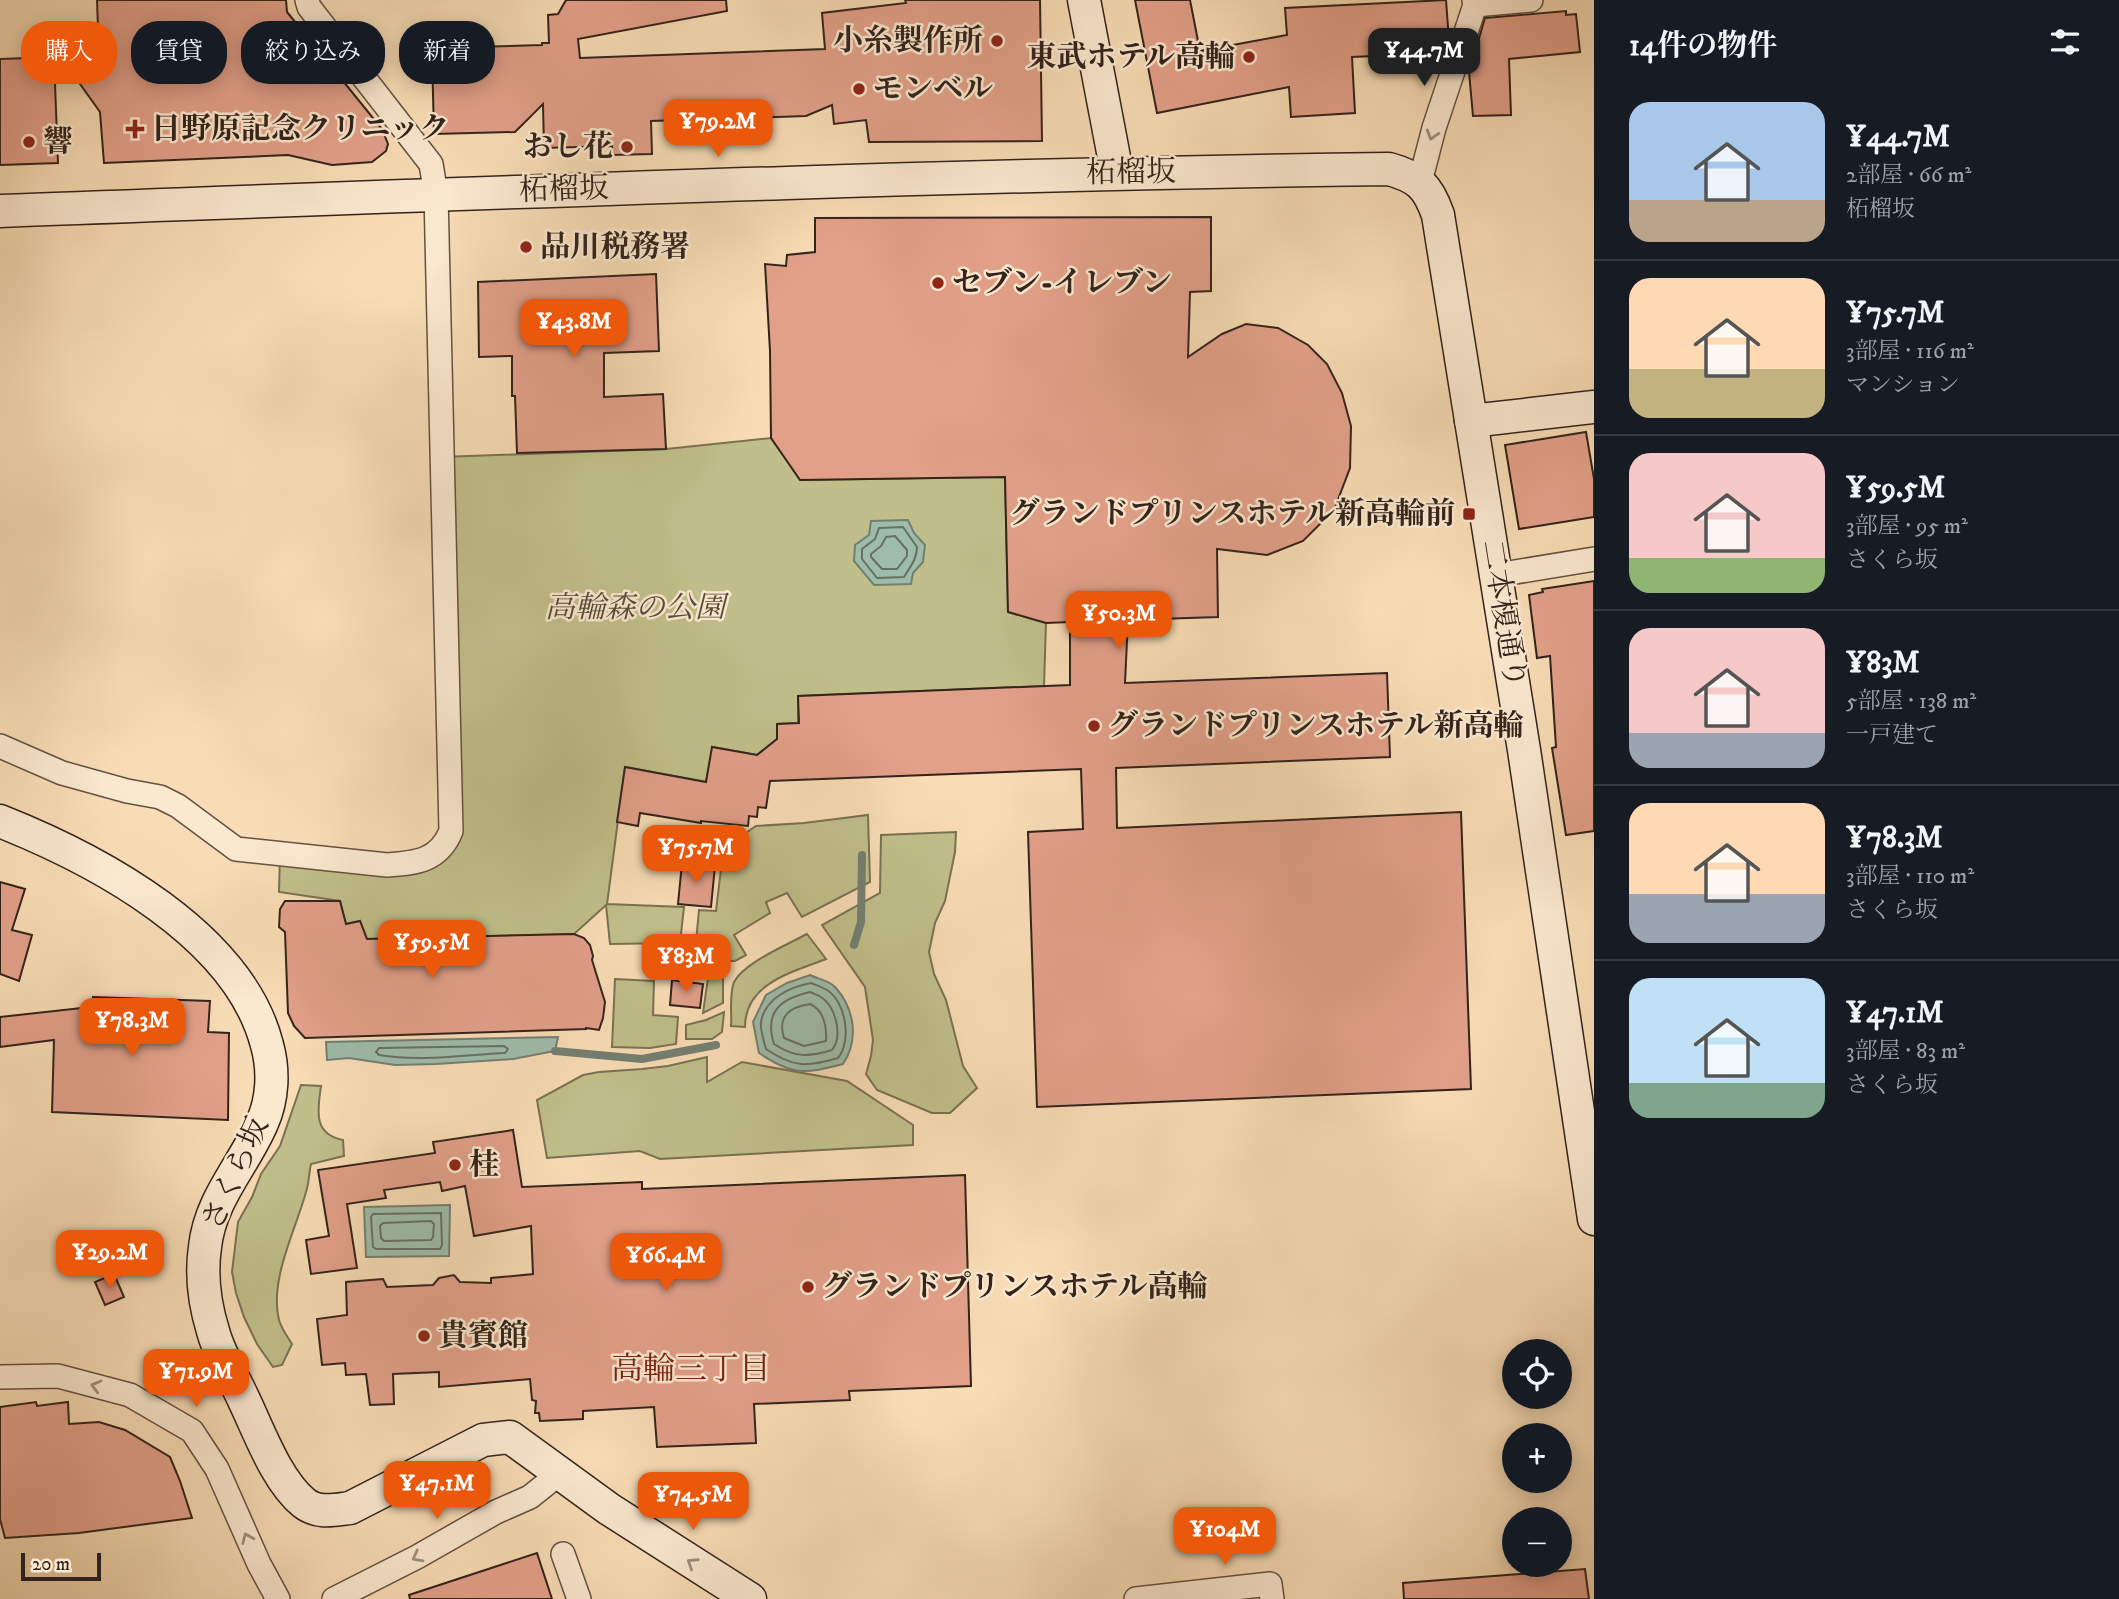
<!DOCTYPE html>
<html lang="ja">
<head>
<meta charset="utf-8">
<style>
  body { margin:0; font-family:"IM FELL DW Pica","Noto Serif JP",serif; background:#242831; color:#f1f3f6; height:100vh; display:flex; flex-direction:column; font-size:26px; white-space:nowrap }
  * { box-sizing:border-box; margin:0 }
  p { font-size:23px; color:#9ea1a6 }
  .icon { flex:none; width:38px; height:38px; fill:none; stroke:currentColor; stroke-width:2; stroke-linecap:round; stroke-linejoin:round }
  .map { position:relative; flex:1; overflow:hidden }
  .sheet { display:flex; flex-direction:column; background:#171b24; width:525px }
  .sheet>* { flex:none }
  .banner { position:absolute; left:21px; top:21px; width:665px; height:63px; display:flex; gap:14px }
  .controls { position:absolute; left:1502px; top:1339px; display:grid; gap:14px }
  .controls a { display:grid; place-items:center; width:70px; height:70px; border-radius:50%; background:#171b24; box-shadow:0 4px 18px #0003; font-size:35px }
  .scale { position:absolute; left:21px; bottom:18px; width:80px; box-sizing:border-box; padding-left:7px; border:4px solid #33231b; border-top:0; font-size:19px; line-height:24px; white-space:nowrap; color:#33231b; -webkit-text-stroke:5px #fae8cf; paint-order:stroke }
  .price { position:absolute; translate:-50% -60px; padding:0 16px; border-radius:14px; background:#ea580c; color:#fff; font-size:23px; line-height:46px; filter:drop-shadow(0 2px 4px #0008) }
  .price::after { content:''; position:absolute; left:50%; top:42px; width:21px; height:16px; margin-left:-10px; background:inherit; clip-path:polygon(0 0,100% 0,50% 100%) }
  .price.active { background:#222; color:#fff }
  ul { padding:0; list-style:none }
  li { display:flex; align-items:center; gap:21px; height:175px; padding:0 35px }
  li+li { border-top:2px solid #363941 }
  li span { display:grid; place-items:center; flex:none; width:196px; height:140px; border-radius:21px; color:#555 }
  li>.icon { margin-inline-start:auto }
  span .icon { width:84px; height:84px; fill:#fffc; stroke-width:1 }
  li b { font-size:30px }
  h2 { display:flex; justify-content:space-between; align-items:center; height:84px; padding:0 35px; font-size:30px }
  .pill { padding:0 24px; border-radius:28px; background:#171b24; box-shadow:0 4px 18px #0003; font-size:24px; line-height:63px }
  .pill.active { background:#ea580c; color:#fff }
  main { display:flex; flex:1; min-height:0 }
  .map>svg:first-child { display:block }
  .green { fill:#c0bf8b; stroke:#7a7153; stroke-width:2 }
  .water { fill:#9ebcaa; stroke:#737f71; stroke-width:2 }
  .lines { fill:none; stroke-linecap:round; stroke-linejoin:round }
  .shore { stroke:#687062; stroke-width:2 }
  .stream { stroke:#737f71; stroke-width:8 }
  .building { fill:#e2a089; stroke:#33231b; stroke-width:2 }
  .street-casing { stroke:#645142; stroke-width:26 }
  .secondary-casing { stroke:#33231b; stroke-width:35 }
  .street { stroke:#fae8cf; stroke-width:23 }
  .secondary { stroke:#fae8cf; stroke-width:32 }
  .oneway { stroke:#a08f7e }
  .poi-dot { fill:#8f2418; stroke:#fae8cf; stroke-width:2.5 }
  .labels { text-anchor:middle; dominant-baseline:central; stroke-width:5; stroke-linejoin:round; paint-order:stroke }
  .poi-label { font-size:30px; font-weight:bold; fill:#33231b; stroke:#fae8cf; text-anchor:start }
  .street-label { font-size:30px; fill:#33231b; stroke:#fae8cf }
  .park-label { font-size:30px; font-style:italic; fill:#564a37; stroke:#fae8cf }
  .neighbourhood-label { font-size:32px; fill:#7a1f14; stroke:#fae8cf }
</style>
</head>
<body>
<main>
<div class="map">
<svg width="1594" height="1599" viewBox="0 0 1594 1599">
  <rect width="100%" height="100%" fill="#f8dcb5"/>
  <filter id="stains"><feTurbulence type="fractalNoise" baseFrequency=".00286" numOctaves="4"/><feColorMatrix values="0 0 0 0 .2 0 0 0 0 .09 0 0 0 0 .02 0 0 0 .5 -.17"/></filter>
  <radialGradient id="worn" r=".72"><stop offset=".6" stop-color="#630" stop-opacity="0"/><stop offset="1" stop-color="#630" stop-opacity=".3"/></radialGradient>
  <g class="green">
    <path d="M771 438 801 480 1005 477 1008 612 1046 623 1044 686 798 696V723L777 724V739L757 755 713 747 706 782 625 767 607 904 684 907 680 943 610 944 606 905 574 934 367 939 360 921 346 924 340 901 279 892 280 854 387 865 446 843 442 457 666 449Z"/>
    <path d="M868 815 870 882 802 917 787 893 766 902 770 913 734 935 746 955 735 961H726L696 942 699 910 716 911 724 844 737 839 756 826 804 823Z"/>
    <path d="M956 832 955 852 945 901 935 923 929 952 934 974 946 1000 963 1066 977 1088 950 1113H932L877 1090 866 1074 871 1056 873 1040 865 987 822 925 880 893 881 835Z"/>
    <path d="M807 934 826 959C793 972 745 983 745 1027L731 1026C732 1014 729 994 734 982 745 962 787 945 807 934Z"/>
    <path d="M694 955 703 956 728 966 723 976V1003L703 1013 708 978 692 977Z"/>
    <path d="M615 979 654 981 653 1015 678 1017 676 1044 650 1048 612 1047Z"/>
    <path d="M724 1012 722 1032 712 1039H686V1025L706 1020Z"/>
    <path d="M707 1057V1082L742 1062 847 1081 913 1125V1145L660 1159 640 1151 547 1158 537 1100 583 1075 599 1072 642 1069 668 1066Z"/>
    <path d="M301 1085 321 1086C318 1109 312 1134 343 1140L344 1156 311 1164C309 1173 309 1183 306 1192 296 1229 269 1280 279 1320 281 1328 287 1336 292 1344L282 1365 273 1367 257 1344 244 1317 236 1293 232 1272 238 1222 252 1197 261 1174 280 1146Z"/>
  </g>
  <g class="water">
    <path d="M908 520 914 533 925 545 923 562 913 573 911 584 874 585 854 561 855 545 869 535 871 521Z"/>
    <path d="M810 975C818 979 830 981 835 987 855 1009 859 1040 843 1064 805 1074 793 1076 759 1053L753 1022 766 995 787 983Z"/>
    <path d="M558 1037 555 1051 513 1059 436 1064 395 1065 349 1058 327 1060 326 1042Z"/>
    <path d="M450 1205 449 1256 366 1257 364 1207Z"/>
  </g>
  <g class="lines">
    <g class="shore">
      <path d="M903 527 917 547C917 559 910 567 904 577L877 578 862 559V549L875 539 879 528Z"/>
      <path d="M895 536 907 550V556L897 569H882L871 557V554L881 546 886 537Z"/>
      <path d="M811 983C816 985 822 987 827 990 846 1002 852 1041 838 1058 807 1067 794 1068 766 1049 764 1042 760 1029 761 1022 765 998 790 987 811 983Z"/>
      <path d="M810 992C814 994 818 995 821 997 836 1007 843 1036 832 1050 809 1057 795 1058 774 1044 764 1012 780 999 810 992Z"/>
      <path d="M810 1004C824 1010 827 1027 826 1041L804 1046 784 1038C777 1016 790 1007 810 1004Z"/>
      <path d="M504 1046 508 1049 505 1053C463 1055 420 1062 379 1055L376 1052 379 1048Z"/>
      <path d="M441 1213 442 1245 440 1249H376L373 1247 371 1217 373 1214Z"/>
      <path d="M431 1221 434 1224 433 1237 431 1240 384 1241 381 1238 380 1226 383 1223Z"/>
    </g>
    <g class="stream">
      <path d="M854 945 861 922 862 855"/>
      <path d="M555 1051 642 1059 716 1045"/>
    </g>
  </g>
  <g class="building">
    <path d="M97 0H286L287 12 382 129 388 144 386 151 372 162 332 165 288 155 104 163 100 112 65 63 99 57Z"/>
    <path d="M566 0H726L727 11 578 39 580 58 825 49 822 13 906 3 905 0H1040L1042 141 869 142 866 120 834 124 832 105 806 116 651 121 652 154 612 155V146L544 148 543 104 515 132 434 134 432 54 439 48 542 45V43H549L548 15 558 14Z"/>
    <path d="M1135 0H1190L1200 51 1287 35 1285 8 1446 0 1449 40 1444 53 1352 57 1355 113 1291 117 1289 87 1157 113Z"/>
    <path d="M1566 11V15L1576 14 1580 52 1509 59 1511 115 1473 116 1469 72 1485 18Z"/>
    <path d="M54 57 58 163 0 165V59Z"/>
    <path d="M1211 217V291L1190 292 1188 357 1222 334 1246 324 1278 328 1308 345 1327 364 1342 393 1351 426 1350 468 1334 510 1303 541 1267 555 1217 549 1218 617 1128 620 1125 683 1387 673 1390 757 1116 768 1117 828 1461 812 1471 1089 1037 1107 1028 832 1083 829 1081 769 770 781 766 808 758 807 757 817 749 816 748 826 701 821V823L640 813 638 826 617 822 625 767 706 782 712 747 757 755 777 739V724L799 723 798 696 1070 685V622L1046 623 1008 612 1005 477 800 480 771 438 770 351 765 264 786 266 787 255 815 252V218Z"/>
    <path d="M656 274 659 351 604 353V397L663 394 666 449 517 453 515 396H512V356L479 357 478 282Z"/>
    <path d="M1586 432 1594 479V517L1519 529 1505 445Z"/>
    <path d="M1594 581V831L1566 835 1552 748 1556 747 1550 656 1537 658 1529 595 1543 592 1542 589Z"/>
    <path d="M682 863 715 866 711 907 678 904Z"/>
    <path d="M0 882 25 889 12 930 32 935 19 981 0 974Z"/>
    <path d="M285 901H340L346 924 360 921 367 939 574 934 584 938 590 945 593 956 592 960 605 1002 603 1018 599 1030 586 1028V1029L305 1038 294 1026 288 1013 285 932 279 927 280 909Z"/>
    <path d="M672 980 703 984 700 1008 670 1005Z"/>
    <path d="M93 997 210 1001 208 1032 229 1033 228 1120 52 1112 54 1040 0 1047V1017L100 1006 92 1003Z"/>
    <path d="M513 1130 522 1187 642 1182V1189L965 1175 971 1386 849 1391 850 1400 754 1404 756 1443 657 1447 654 1407 583 1411V1419L540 1421 539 1413H535L536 1401 532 1400 530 1379 439 1387V1372L393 1374 394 1404 370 1405 366 1374 346 1375 345 1363 322 1365 317 1319 347 1315 346 1282 383 1279 387 1287 433 1285 439 1278 454 1275 460 1282 491 1283V1278L533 1274 531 1226 474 1236 465 1186 442 1191 440 1182 384 1190 386 1198 347 1204 357 1268 311 1274 306 1240 329 1236 318 1170 435 1153 433 1142Z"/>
    <path d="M114 1274 124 1297 105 1305 95 1282Z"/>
    <path d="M36 1402 37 1406 68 1402 69 1424 99 1422 125 1430 170 1457 180 1481 192 1518 79 1533 5 1538 0 1519V1407Z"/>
    <path d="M537 1553 552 1599H410L409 1595Z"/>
    <path d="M1585 1569 1589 1599H1404L1403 1583Z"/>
  </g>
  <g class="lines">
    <defs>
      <g id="street">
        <path d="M1475 5 1531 0"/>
        <path d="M1420 182 1434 128 1475 5 1474 0"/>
        <path d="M1497 575 1594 559"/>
        <path d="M0 746 62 773 127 791 160 797 178 806 236 849 387 865C416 863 439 861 451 831L436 194 431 164 309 7 307 0"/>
        <path d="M0 1377 58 1376 130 1395 192 1431 217 1469 259 1564 278 1599"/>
        <path d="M563 1554 579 1599"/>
        <path d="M334 1599 417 1557 496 1512 530 1497 560 1473"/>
        <path d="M1136 1599 1270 1584 1272 1599"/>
      </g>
      <g id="secondary">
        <path d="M1084 0 1117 173"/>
        <path d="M0 211C463 194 926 175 1389 169 1418 177 1428 186 1438 215L1524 750 1594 1219"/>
        <path d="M1471 421 1594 407"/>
        <path d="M0 821C98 860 239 935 267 1045 274 1070 273 1099 262 1123 244 1165 210 1199 205 1247 201 1274 205 1305 213 1331 219 1354 233 1376 243 1398 259 1431 276 1480 304 1503 318 1514 334 1510 350 1508L483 1440 510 1437 609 1509 750 1599"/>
      </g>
    </defs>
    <use href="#street" class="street-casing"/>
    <use href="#secondary" class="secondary-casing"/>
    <use href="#street" class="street"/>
    <use href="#secondary" class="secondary"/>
  </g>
  <defs><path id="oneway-chevron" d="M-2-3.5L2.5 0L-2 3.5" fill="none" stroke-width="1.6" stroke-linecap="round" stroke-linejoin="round" transform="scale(1.75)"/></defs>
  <g class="oneway">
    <use href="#oneway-chevron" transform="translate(1432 135) rotate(107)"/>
    <use href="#oneway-chevron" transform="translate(96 1386) rotate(-165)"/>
    <use href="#oneway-chevron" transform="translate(247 1538) rotate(-114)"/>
    <use href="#oneway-chevron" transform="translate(417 1557) rotate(152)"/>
    <use href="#oneway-chevron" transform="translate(692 1563) rotate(-147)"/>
  </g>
  <g class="poi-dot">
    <circle cx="997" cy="41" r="7"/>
    <circle cx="1249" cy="57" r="7"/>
    <circle cx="859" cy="89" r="7"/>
    <path d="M131.5 118.5h7v7h7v7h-7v7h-7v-7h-7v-7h7z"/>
    <circle cx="29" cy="142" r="7"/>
    <circle cx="627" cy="147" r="7"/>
    <circle cx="526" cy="247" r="7"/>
    <circle cx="938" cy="283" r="7"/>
    <rect x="1462" y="507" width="14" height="14" rx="3.5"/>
    <circle cx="1094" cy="726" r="7"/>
    <circle cx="455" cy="1165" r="7"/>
    <circle cx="808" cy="1287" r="7"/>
    <circle cx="424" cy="1336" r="7"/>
  </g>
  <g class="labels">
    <g class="poi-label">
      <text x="983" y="41" text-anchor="end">小糸製作所</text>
      <text x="1235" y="57" text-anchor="end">東武ホテル高輪</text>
      <text x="873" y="89">モンベル</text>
      <text x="151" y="129">日野原記念クリニック</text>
      <text x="43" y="142">響</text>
      <text x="613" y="147" text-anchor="end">おし花</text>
      <text x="540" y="247">品川税務署</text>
      <text x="952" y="283">セブン-イレブン</text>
      <text x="1455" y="514" text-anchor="end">グランドプリンスホテル新高輪前</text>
      <text x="1108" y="726">グランドプリンスホテル新高輪</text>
      <text x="469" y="1165">桂</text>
      <text x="822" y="1287">グランドプリンスホテル高輪</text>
      <text x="438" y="1336">貴賓館</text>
    </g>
    <g class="street-label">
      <text transform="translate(1131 173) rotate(-1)">柘榴坂</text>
      <text transform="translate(564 190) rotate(-2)">柘榴坂</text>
      <text transform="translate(1503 614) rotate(81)">二本榎通り</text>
      <text transform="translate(236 1174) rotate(-66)">さくら坂</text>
    </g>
    <g class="park-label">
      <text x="635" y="608">高輪森の公園</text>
    </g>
    <g class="neighbourhood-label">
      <text x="691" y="1370">高輪三丁目</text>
    </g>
  </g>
  <rect width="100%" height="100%" filter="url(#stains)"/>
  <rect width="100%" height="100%" fill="url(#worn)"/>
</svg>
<div class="controls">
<a><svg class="icon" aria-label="locate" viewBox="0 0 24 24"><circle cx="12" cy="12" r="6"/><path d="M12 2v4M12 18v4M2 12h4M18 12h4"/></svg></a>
<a>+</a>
<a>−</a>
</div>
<div class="scale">20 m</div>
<b class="price active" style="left:1424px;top:88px">¥44.7M</b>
<b class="price" style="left:718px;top:159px">¥79.2M</b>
<b class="price" style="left:574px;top:359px">¥43.8M</b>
<b class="price" style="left:1119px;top:651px">¥50.3M</b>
<b class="price" style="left:696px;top:885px">¥75.7M</b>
<b class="price" style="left:432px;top:980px">¥59.5M</b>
<b class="price" style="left:686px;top:994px">¥83M</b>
<b class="price" style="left:132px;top:1058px">¥78.3M</b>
<b class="price" style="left:110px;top:1290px">¥29.2M</b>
<b class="price" style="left:666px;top:1293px">¥66.4M</b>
<b class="price" style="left:196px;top:1409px">¥71.9M</b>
<b class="price" style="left:437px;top:1521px">¥47.1M</b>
<b class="price" style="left:693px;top:1532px">¥74.5M</b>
<b class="price" style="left:1225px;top:1567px">¥104M</b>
<div class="banner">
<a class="pill active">購入</a>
<a class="pill">賃貸</a>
<a class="pill">絞り込み</a>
<a class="pill">新着</a>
</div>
</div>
<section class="sheet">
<h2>14件の物件<svg class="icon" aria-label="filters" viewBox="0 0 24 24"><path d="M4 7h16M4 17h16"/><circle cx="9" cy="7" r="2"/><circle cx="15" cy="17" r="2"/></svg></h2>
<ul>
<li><span style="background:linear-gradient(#a9c7e8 70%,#b9a48a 0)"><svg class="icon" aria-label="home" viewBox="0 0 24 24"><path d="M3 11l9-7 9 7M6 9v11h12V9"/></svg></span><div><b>¥44.7M</b><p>2部屋 · 66 m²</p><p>柘榴坂</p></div></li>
<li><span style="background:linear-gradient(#ffd9b3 65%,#c2b280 0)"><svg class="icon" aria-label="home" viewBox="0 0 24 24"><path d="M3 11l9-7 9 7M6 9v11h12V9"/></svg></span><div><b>¥75.7M</b><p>3部屋 · 116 m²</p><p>マンション</p></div></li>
<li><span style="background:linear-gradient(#f6c9c9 75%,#8fb573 0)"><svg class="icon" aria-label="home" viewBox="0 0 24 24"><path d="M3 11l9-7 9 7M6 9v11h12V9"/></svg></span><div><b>¥59.5M</b><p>3部屋 · 95 m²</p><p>さくら坂</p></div></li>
<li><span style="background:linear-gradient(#f6c9c9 75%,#9aa5b1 0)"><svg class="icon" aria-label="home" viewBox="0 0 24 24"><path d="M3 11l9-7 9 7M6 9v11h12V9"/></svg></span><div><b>¥83M</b><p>5部屋 · 138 m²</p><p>一戸建て</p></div></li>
<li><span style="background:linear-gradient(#ffd9b3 65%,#9aa5b1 0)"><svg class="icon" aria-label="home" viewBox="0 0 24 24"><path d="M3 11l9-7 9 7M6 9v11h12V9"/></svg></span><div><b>¥78.3M</b><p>3部屋 · 110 m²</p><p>さくら坂</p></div></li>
<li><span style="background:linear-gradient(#bfe0f5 75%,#7fa58c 0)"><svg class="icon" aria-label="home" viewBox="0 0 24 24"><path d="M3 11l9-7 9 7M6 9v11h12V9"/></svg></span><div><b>¥47.1M</b><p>3部屋 · 83 m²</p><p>さくら坂</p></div></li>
</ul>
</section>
</main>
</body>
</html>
